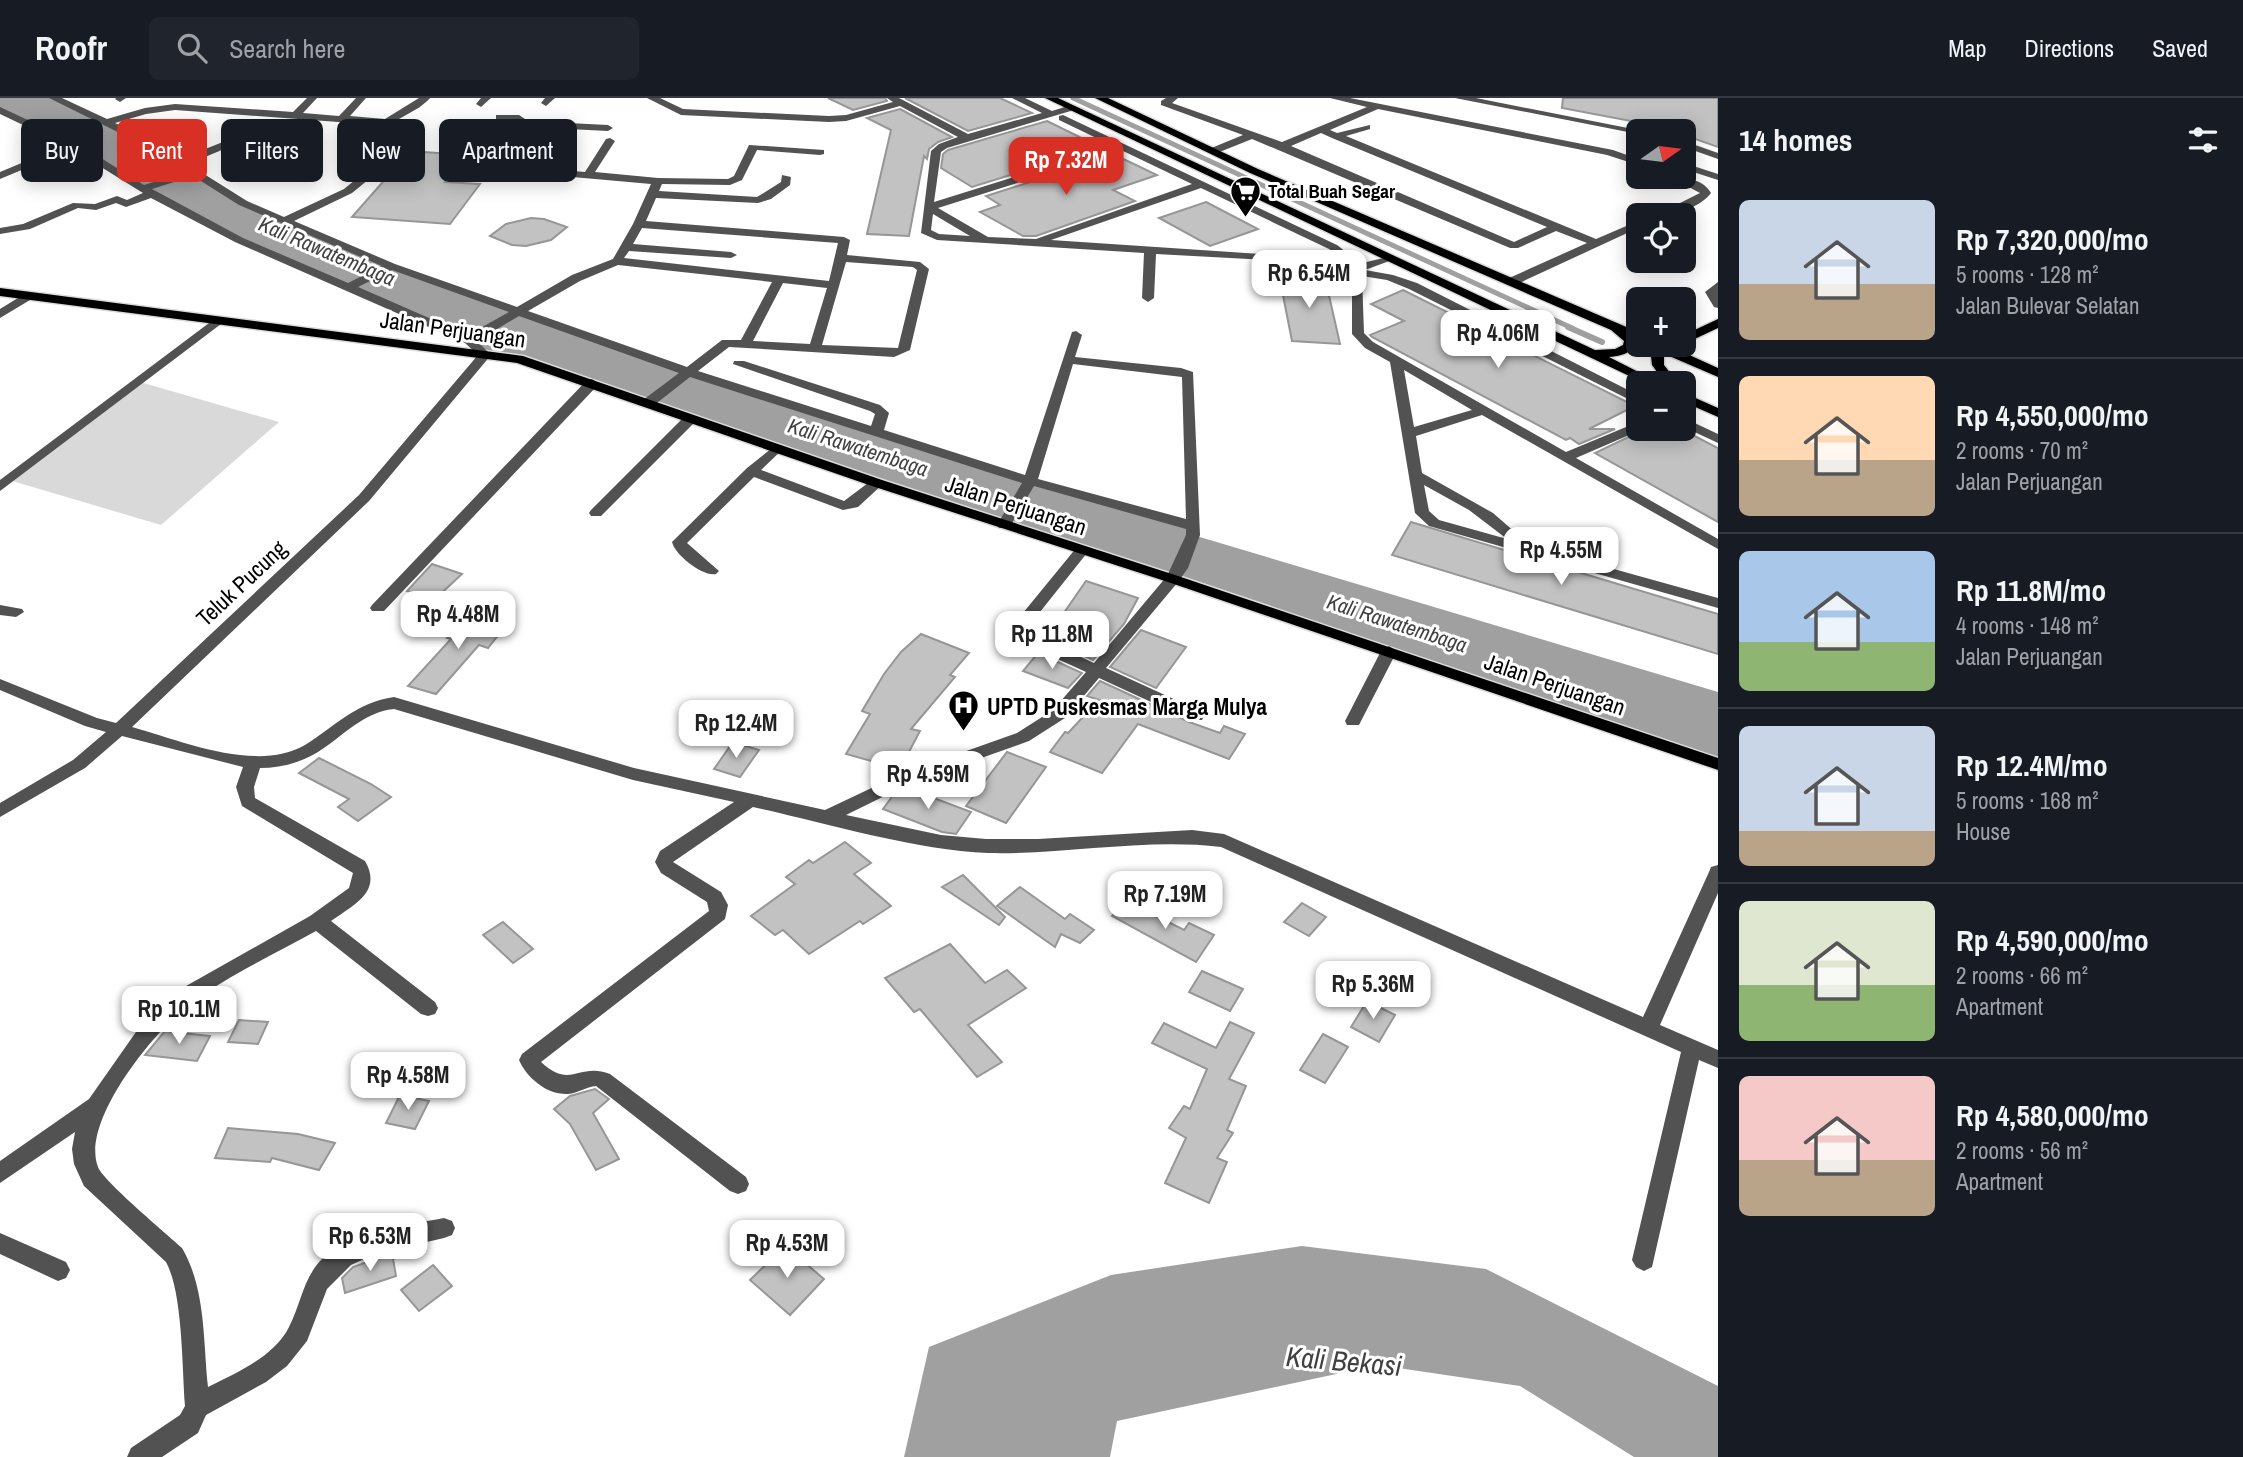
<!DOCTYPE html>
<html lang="en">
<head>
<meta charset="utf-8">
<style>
  body { margin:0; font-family:"Archivo Narrow",sans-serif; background:#20242c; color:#f1f3f6; height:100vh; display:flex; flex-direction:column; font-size:26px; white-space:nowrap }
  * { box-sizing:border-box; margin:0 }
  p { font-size:23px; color:#9ea1a6 }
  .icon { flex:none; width:38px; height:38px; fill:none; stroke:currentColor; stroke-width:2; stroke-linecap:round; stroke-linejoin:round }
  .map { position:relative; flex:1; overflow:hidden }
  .panel { display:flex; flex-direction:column; background:#171b24; width:525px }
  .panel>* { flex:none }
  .hud { position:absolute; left:21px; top:21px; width:665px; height:63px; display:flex; gap:14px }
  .needle { width:46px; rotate:76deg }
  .tools { position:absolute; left:1626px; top:21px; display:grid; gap:14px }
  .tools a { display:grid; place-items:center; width:70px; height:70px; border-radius:10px; background:#171b24; box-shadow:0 4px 18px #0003; font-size:35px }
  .price { position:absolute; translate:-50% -60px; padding:0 16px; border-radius:14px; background:#fff; color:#222; font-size:23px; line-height:46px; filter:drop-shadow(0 2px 4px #0008) }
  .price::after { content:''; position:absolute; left:50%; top:42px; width:21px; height:16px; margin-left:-10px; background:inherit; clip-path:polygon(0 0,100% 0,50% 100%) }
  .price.active { background:#d93025; color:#fff }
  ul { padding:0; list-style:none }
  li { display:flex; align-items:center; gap:21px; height:175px; padding:0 21px }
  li+li { border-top:2px solid #363941 }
  li span { display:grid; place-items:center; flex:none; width:196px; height:140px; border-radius:10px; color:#555 }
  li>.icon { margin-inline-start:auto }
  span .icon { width:84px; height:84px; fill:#fffc; stroke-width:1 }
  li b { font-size:30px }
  h2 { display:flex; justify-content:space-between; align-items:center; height:84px; padding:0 21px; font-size:30px }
  .pill { padding:0 24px; border-radius:10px; background:#171b24; box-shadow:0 4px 18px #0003; font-size:24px; line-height:63px }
  .pill.active { background:#d93025; color:#fff }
  header { display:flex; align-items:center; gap:42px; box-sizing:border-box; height:98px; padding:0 35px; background:#171b24; border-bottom:2px solid #363941 }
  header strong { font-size:33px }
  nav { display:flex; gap:38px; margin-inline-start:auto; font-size:24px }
  .search { width:490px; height:63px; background:#20242c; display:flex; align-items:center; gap:18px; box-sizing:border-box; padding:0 24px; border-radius:10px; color:#9ea1a6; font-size:26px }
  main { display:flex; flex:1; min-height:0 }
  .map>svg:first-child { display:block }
  .green { fill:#d9d9d9 }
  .water { fill:#a0a0a0 }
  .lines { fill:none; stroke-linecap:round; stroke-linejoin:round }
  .stream-far1 { stroke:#a0a0a0; stroke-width:5 }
  .stream { stroke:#a0a0a0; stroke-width:6 }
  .building { fill:#c2c2c2; stroke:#969696; stroke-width:2 }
  .major-casing { stroke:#dbdbdb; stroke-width:3 }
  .minor { fill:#525252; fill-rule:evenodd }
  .major { fill:#000; fill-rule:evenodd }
  .labels { text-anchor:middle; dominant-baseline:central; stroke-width:6; stroke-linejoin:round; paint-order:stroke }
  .far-poi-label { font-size:19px; font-weight:bold; fill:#000; stroke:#fff; text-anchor:start }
  .far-water-label { font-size:21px; font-style:italic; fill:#414141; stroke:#fff }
  .street-label { font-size:23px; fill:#000; stroke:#fff }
  .poi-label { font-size:23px; font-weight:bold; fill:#000; stroke:#fff; text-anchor:start }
  .near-water-label { font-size:28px; font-style:italic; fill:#414141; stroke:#fff }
</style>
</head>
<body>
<header>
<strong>Roofr</strong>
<div class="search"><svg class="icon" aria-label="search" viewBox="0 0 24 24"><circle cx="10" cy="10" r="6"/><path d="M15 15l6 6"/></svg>Search here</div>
<nav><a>Map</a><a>Directions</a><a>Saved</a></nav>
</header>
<main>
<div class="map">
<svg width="1718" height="1359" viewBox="0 0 1718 1359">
  <rect width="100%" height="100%" fill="#fff"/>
  <path class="green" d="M140 284 279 324 161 427 9 382Z"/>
  <g class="water">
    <path d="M0 0H54L108 24 192 75 284 123 481 202 1030 383 1193 428V437L1718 594V666L519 261 485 257 475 247 239 142 74 47 0 12Z"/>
    <path d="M1302 1148 1486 1171 1718 1288V1359H1634L1520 1288 1378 1267 1117 1323 1110 1359H904L929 1249 1111 1177Z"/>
  </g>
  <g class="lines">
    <path class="stream-far1" d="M1073 0 1572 230"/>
    <path class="stream" d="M1568 229 1602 244"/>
  </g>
  <g class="building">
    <path d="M828 0H885L887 3 853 12Z"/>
    <path d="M905 0H1000L1032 15 968 33Z"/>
    <path d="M1563 0H1718V49L1684 37V33L1562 10Z"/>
    <path d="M900 11 952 39 938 44 929 51 927 61 924 58 909 138 867 136 891 32 867 20Z"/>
    <path d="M1047 23 1100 49 972 89 941 70 943 56 948 52Z"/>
    <path d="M410 53 466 57 445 84 480 86 450 126 352 119Z"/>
    <path d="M1115 57 1157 77 1113 92 1135 103 1036 138H1023L980 114 1000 107 986 98Z"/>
    <path d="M1206 104 1258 131 1210 148 1159 120Z"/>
    <path d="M531 120 544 121 567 129 551 142 526 148 512 147 490 138 506 126Z"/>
    <path d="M1279 177 1325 180 1340 246 1292 243Z"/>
    <path d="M1403 192 1635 308 1589 331H1615L1579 346 1570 340 1566 342 1372 239 1370 237 1404 223 1371 206Z"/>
    <path d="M1645 331H1681L1718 350V424L1595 355Z"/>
    <path d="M1411 424 1718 516V556L1392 457Z"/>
    <path d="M432 466 462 476 434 502 407 493Z"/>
    <path d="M1086 483 1138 500 1124 526 1093 562 1049 541 1051 539 1048 538Z"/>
    <path d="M467 516 508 525 488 550 479 547 436 596 408 588 451 541 447 540Z"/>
    <path d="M1141 532 1186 549 1156 590 1110 569Z"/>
    <path d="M921 536 969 555 950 577 955 579 911 631 920 633 900 671 846 656 870 616 862 613 884 576 901 554Z"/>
    <path d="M1038 555 1082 575 1068 590 1023 573Z"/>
    <path d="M1100 583 1189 624 1220 635 1224 628 1245 636 1229 661 1138 626 1102 675 1050 654 1065 634 1068 635 1099 602 1087 598Z"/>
    <path d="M733 644 759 652 740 679 714 671Z"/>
    <path d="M1007 654 1046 669 1006 725 966 708Z"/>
    <path d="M319 660 371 686 391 699 358 723 338 709 349 701 299 675Z"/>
    <path d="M907 690 971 714 956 736 942 734 883 711 894 696Z"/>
    <path d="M845 744 871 765 854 776 891 808 863 826 860 823 809 856 783 832 775 837 751 818 795 786 786 779 809 762 813 765Z"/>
    <path d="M963 777 1005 819 999 827 942 789Z"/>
    <path d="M1020 789 1065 821 1070 816 1094 832 1080 845 1061 836 1055 849 997 808Z"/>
    <path d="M1125 802 1184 832 1189 825 1214 837 1196 864 1112 818Z"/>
    <path d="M1302 805 1326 819 1309 838 1284 824Z"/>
    <path d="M503 824 533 851 513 865 483 837Z"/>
    <path d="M950 846 985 885 1007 872 1026 890 968 927 1002 964 977 979 920 911 914 914 885 880Z"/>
    <path d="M1202 873 1243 891 1230 913 1189 894Z"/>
    <path d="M1367 903 1395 917 1379 944 1351 929Z"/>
    <path d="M239 922 268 924 258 946 228 944Z"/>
    <path d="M1230 924 1254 935 1229 981 1246 988 1227 1032 1233 1035 1217 1060 1227 1064 1209 1105 1165 1085 1186 1040 1169 1030 1184 1008 1190 1011 1207 971 1152 945 1164 925 1216 950Z"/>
    <path d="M165 933 210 938 197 963 145 957Z"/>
    <path d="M1323 936 1348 949 1325 985 1300 972Z"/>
    <path d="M595 991 609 1001 593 1015 619 1061 596 1072 570 1026 554 1011 570 998Z"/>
    <path d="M400 997 429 1003 415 1031 386 1025Z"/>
    <path d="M228 1030 298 1036 335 1045 319 1072 272 1060 270 1064 215 1060Z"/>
    <path d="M785 1148 824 1181 790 1217 750 1182Z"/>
    <path d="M392 1155 396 1178 345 1195 342 1180 353 1169Z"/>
    <path d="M433 1167 452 1188 419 1213 401 1192Z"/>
  </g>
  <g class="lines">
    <defs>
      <g id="major">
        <path d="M1045 0H1058L1595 252 1615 251 1623 247 1624 243 1611 232 1250 75 1095 0H1108L1258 71 1638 234C1638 251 1627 258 1609 259L1660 285H1644Z"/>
        <path d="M0 190 523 258 882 382 1178 478 1718 660V672L1168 484 872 388 517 265 0 198Z"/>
        <path d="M1718 221V230L1684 246V237Z"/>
        <path d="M1649 247H1680L1676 251 1718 270V279L1667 257 1664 259V267L1678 285H1665L1652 267 1651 258 1657 252Z"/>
        <path d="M1684 295 1718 310V319L1684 304Z"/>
      </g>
    </defs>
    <use href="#major" class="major-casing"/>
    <g class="minor">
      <path d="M49 0H62L107 21 145 10 175 6 293 14 307 0H317L303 15 339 18 356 0H366L350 18 385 21 419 0H430C417 15 397 18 384 33L403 43 401 55 352 95 294 123 395 166 517 209 572 177 613 161 633 126 651 86 494 72 492 68 520 26 516 23 496 21V17H519L528 23 608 27 613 30 608 33 528 29 503 67 585 74 606 41 610 40 615 43 595 74 658 80 728 81 734 78 749 47 824 52V56L820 57 757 52 742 82 730 87 662 86 659 93 757 99 781 84 782 77 791 79 790 87 771 101 758 105 656 100 646 123 844 139 850 142 847 157 920 164 929 171 910 252 894 259 729 249 698 273 871 328 875 316 870 313 733 266 734 263H744L880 307 889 315 884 332 1025 377 1072 234 1076 233 1082 237 1075 259 1181 270 1193 274 1200 437 1188 470 1178 484 1106 570 1202 614 1204 618 1202 622H1190L1099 580 1065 620 1029 643 911 685 846 717 941 737 986 741H1038L1192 732 1224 736 1643 919 1709 774 1711 769 1718 767V795L1660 927 1718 952V970L1699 962 1652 1169 1644 1173 1636 1169 1632 1162 1681 954 1221 749C1144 740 1065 757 988 755 914 752 826 725 753 709L673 764 721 794 728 807 725 821 541 964C571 992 578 964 610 976L746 1079 749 1086 746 1093 738 1096 730 1093 596 988C586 989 578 995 568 996 547 997 527 980 519 962L522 956 709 813 707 804 661 775 655 764 660 753 734 704 633 682 394 611C363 614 342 639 318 654 300 665 280 670 260 670L254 689 255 700 365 763C383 794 353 807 331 823L435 904 438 910 435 916 428 918 421 916 316 833C275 856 229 877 191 905 156 931 80 1023 98 1069 103 1083 167 1136 182 1150 206 1191 203 1243 208 1289 236 1275 274 1259 289 1229 301 1206 303 1180 322 1161 354 1132 404 1128 444 1120L452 1123 455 1130 452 1137 444 1140 375 1156 351 1167 327 1191 307 1243 287 1268 266 1284 206 1317 198 1335 162 1359H127L131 1350 180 1317 185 1308C182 1270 183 1195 166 1164L84 1088 74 1066 72 1051 75 1034 0 1085V1063L89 1001 136 934 179 892 310 818 349 790 353 775 242 708 236 689 243 669 122 638 85 670 0 719V705L73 662 106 634 85 628 0 592V581L97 620 116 625 359 397 478 257 465 245 235 144 151 100 126 109 116 105 96 112 78 110 30 131 0 136V130L23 126 73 105 95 106 117 98 127 102 143 95 72 51 0 81V74L65 47 0 16V9L77 45 144 87 186 74 140 45ZM175 12 379 27 374 33 376 39 394 46 392 52 344 91 284 119 247 103 188 66 246 42V38H238L180 61 148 41 115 25 146 16ZM193 78 239 107 382 168 348 185 243 140 152 91ZM642 130 838 145 829 183 624 160 629 153 731 160 737 157 731 154 633 146ZM846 164 913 169 917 172 898 250 822 247ZM618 167 772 184 741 242H722L687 269 528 213 580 183ZM392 172 509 214 468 237 358 189ZM783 185 827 190 810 246 753 243ZM519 218 679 275 643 302V308H653L690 279 1022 385 997 427 999 430H1009L1034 388 1186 431V437L1167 478 1094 565 1029 535 1028 529 1087 455 1089 452 1087 449H1077L1014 526 1012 529 1016 542 1086 574 1053 612 1017 635 899 677 825 712 634 670 394 599C357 604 335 628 305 647 257 675 182 643 132 629L369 403 491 257 477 243ZM1073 266 1182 279 1186 421 1038 381Z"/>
      <path d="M126 0 120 4 115 1 116 0Z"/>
      <path d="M481 0H491L481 9 476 6Z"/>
      <path d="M545 0H555L546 8 541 5Z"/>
      <path d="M647 0H660L683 11 829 18 846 17 893 4 887 0H899L968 36 1042 15 1012 0H1025L1052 13 1071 7 1076 10 1074 12 947 50 941 54 934 104 1113 48 1059 22V18L1063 17 1337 147 1346 154 1345 163 1358 166 1392 158V162L1365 172 1393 177 1417 185 1638 297V306L1409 191 1387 182 1362 178 1364 235 1373 244 1566 354 1638 324V331H1643L1576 360 1718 441V451L1482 317 1416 338 1422 375 1493 415 1531 448 1718 500V510L1429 428 1415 415 1390 264 1365 250 1352 236V172L1322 165 1156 156 1154 200 1148 204 1142 200 1144 155 937 142 921 135 931 53 939 46 958 39 900 8 846 23 829 24 681 17ZM1121 52 1192 86 1036 141 988 139 938 110ZM1201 90 1329 151 1334 155V161L1051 142ZM933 116 970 138 939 136 931 132ZM1404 272 1472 312 1414 329ZM1424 387 1469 412 1507 441 1439 422 1429 413Z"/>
      <path d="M1166 0H1178L1172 5 1282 44 1367 9 1330 0H1350L1613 52 1638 61V67L1607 57 1378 11 1330 32 1337 35 1370 27V31L1346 38 1596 141 1638 123V130L1515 187H1507V181L1587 145 1556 133 1518 150H1510L1252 41 1217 55H1209V51L1243 37 1161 7V3ZM1321 35 1332 40 1547 129 1514 144 1291 48Z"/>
      <path d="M1455 0H1476L1643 33H1638V36Z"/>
      <path d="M1684 43 1718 55V61L1684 49Z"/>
      <path d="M1684 65 1718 76V82L1684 71Z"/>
      <path d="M1670 79C1685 79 1703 81 1711 95 1700 110 1674 117 1656 117L1700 95Z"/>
      <path d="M1718 184V210L1714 209 1705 194Z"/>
      <path d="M26 195 32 199 30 202 0 220V211Z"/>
      <path d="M217 219 223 223 221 226 0 393V382Z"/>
      <path d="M592 281 598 285 597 288 384 513H372L370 510 372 507 587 282Z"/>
      <path d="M690 317 697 321 695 324 601 418H591L589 415 591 412 685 318Z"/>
      <path d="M1684 320 1718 336V345L1684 329Z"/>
      <path d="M776 347 783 351 761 372 844 403 872 382H882L884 385 858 409 843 412 754 379 687 445 719 473 716 476C703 479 675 457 672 444L747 370Z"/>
      <path d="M0 507 22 511 24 514 16 519 0 517Z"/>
      <path d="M1389 548 1397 553 1361 623 1359 627H1347L1345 623 1381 553Z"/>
      <path d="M0 1135 66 1164 70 1172 66 1180 58 1183 0 1156Z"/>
    </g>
    <use href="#major" class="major"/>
  </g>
  <defs>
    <symbol id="supermarket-pin" viewBox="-11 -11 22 30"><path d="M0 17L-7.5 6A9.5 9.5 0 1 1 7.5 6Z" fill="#000" stroke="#fff"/><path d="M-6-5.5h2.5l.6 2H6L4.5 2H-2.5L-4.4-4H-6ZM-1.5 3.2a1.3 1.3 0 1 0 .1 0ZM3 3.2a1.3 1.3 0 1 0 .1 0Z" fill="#fff"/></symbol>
    <symbol id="hospital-pin" viewBox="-11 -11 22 30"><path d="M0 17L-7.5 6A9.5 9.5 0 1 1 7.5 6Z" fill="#000" stroke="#fff"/><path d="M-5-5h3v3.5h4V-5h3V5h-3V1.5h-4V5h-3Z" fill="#fff"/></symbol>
  </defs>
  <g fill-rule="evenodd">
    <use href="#supermarket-pin" x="1228" y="76" width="35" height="47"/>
    <use href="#hospital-pin" x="946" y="590" width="35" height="47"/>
  </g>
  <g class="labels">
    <g class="far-poi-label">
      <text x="1268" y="93">Total Buah Segar</text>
    </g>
    <g class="far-water-label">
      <text transform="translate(327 153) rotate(23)">Kali Rawatembaga</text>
      <text transform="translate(858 349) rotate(18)">Kali Rawatembaga</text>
      <text transform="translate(1397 525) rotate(18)">Kali Rawatembaga</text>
    </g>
    <g class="street-label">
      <text transform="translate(453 231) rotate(8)">Jalan Perjuangan</text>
      <text transform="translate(1016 407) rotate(18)">Jalan Perjuangan</text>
      <text transform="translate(241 485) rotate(-43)">Teluk Pucung</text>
      <text transform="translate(1555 586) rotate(19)">Jalan Perjuangan</text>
    </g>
    <g class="poi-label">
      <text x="987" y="608">UPTD Puskesmas Marga Mulya</text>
    </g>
    <g class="near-water-label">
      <text transform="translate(1344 1263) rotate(5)">Kali Bekasi</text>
    </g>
  </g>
</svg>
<div class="tools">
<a><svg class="needle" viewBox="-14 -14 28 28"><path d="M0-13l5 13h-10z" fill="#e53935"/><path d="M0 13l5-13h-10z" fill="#9ea1a6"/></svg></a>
<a><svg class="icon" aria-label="locate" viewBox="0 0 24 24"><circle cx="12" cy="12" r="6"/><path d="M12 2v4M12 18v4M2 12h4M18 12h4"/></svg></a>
<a>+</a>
<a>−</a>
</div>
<b class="price active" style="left:1066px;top:99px">Rp 7.32M</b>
<b class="price" style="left:1309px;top:212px">Rp 6.54M</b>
<b class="price" style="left:1498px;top:272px">Rp 4.06M</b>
<b class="price" style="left:1561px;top:489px">Rp 4.55M</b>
<b class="price" style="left:458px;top:553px">Rp 4.48M</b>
<b class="price" style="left:1052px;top:573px">Rp 11.8M</b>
<b class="price" style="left:736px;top:662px">Rp 12.4M</b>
<b class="price" style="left:928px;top:713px">Rp 4.59M</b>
<b class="price" style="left:1165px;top:833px">Rp 7.19M</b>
<b class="price" style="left:1373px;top:923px">Rp 5.36M</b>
<b class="price" style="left:179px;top:948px">Rp 10.1M</b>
<b class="price" style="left:408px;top:1014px">Rp 4.58M</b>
<b class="price" style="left:370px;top:1175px">Rp 6.53M</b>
<b class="price" style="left:787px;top:1182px">Rp 4.53M</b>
<div class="hud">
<a class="pill">Buy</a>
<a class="pill active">Rent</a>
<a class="pill">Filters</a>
<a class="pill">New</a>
<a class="pill">Apartment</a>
</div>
</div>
<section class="panel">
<h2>14 homes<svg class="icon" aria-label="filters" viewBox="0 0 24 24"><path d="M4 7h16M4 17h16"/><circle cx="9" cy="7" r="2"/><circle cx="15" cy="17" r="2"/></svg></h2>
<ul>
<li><span style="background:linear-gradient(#c9d6e8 60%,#b9a48a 0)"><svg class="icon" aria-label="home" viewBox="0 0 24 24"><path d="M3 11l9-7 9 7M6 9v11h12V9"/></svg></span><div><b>Rp 7,320,000/mo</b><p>5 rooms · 128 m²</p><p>Jalan Bulevar Selatan</p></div></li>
<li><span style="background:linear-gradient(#ffd9b3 60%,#b9a48a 0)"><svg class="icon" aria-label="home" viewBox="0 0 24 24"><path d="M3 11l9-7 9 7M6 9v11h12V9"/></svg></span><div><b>Rp 4,550,000/mo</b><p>2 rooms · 70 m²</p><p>Jalan Perjuangan</p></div></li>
<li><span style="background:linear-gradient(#a9c7e8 65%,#8fb573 0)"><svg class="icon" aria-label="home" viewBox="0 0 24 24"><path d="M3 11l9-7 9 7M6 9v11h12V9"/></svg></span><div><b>Rp 11.8M/mo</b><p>4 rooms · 148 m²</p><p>Jalan Perjuangan</p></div></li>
<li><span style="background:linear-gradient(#c9d6e8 75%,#b9a48a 0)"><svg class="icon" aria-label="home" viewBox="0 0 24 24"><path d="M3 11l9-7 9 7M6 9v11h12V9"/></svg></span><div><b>Rp 12.4M/mo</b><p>5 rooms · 168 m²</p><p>House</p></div></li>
<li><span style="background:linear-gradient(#dfe7d0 60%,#8fb573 0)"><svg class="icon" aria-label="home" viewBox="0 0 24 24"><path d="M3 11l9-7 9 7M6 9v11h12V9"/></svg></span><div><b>Rp 4,590,000/mo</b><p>2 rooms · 66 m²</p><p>Apartment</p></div></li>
<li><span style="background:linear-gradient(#f6c9c9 60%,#b9a48a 0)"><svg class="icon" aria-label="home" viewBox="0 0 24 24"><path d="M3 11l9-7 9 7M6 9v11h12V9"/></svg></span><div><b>Rp 4,580,000/mo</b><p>2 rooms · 56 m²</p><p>Apartment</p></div></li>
</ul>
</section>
</main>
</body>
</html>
